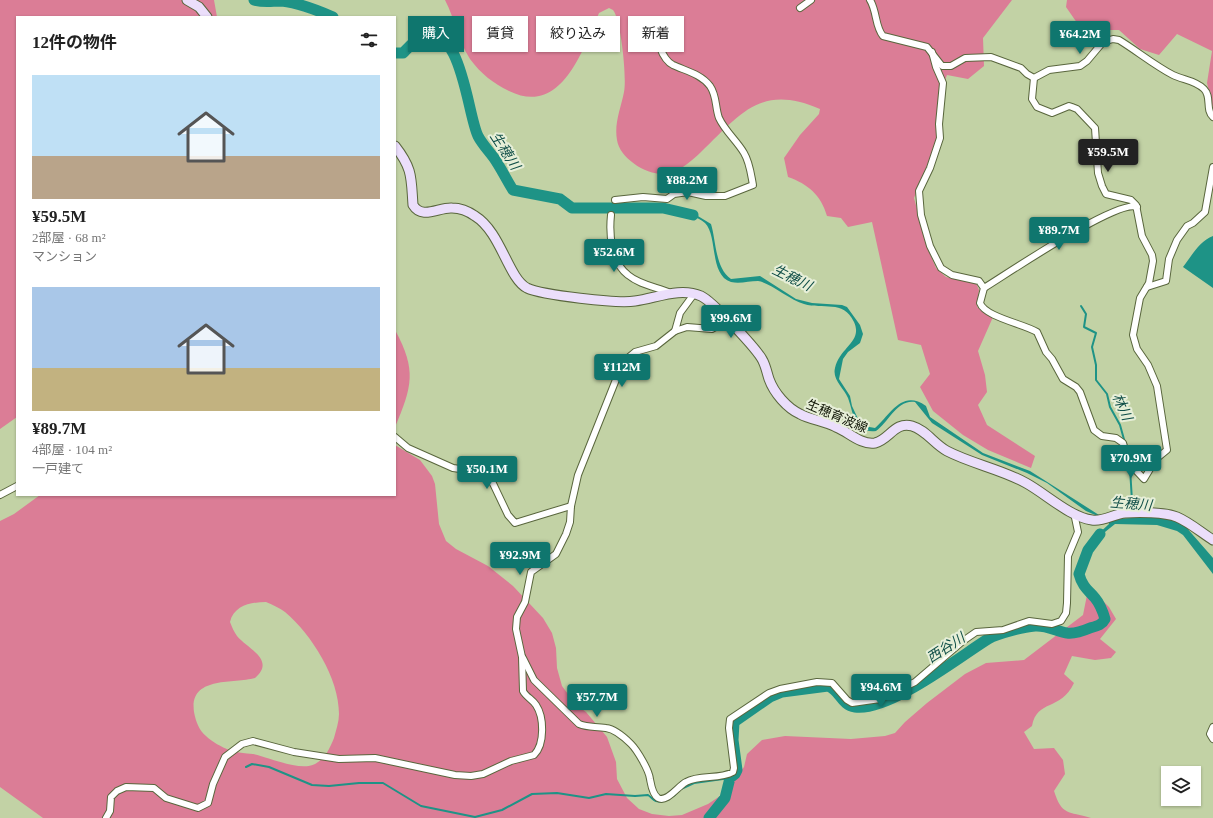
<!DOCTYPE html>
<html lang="ja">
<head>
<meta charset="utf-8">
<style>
  body { margin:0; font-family:"Times New Roman","Noto Sans JP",serif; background:#f6f6f6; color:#222; height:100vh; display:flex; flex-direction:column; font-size:15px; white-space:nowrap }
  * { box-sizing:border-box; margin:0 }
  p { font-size:13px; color:#767676 }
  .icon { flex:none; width:22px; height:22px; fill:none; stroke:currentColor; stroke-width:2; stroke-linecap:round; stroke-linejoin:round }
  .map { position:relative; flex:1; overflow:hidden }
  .details { position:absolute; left:16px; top:16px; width:380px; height:480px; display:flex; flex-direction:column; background:#fff; border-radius:0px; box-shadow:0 1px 3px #0004 }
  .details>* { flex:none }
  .guide { position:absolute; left:408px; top:16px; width:380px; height:36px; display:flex; gap:8px }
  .buttons { position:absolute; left:1161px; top:766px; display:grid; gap:8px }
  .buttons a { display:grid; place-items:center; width:40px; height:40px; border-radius:0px; background:#fff; box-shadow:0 1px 3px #0004; font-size:20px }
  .price { position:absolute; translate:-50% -34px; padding:0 9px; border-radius:4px; background:#0f766e; color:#fff; font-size:13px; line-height:26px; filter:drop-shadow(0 1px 2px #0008) }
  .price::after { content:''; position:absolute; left:50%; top:24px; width:12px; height:9px; margin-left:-6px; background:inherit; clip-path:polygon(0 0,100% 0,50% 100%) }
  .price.current { background:#222; color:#fff }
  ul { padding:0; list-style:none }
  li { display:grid; align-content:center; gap:8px; height:212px; padding:0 16px }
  li span { display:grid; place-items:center; height:124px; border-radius:0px; color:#555 }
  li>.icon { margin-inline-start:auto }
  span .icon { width:72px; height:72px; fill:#fffc; stroke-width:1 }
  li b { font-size:17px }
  h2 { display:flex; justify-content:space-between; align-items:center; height:48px; padding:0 16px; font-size:17px }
  .pill { padding:0 14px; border-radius:0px; background:#fff; box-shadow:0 1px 3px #0004; font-size:14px; line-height:36px }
  .pill.current { background:#0f766e; color:#fff }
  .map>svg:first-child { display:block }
  .green { fill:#db7d96; fill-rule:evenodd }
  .water { fill:#1e9386 }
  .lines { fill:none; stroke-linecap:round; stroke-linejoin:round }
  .stream { stroke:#1e9386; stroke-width:2 }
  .river { stroke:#1e9386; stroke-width:11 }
  .street-casing { stroke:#59663d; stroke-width:8 }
  .secondary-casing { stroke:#59663d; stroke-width:11 }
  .street { stroke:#fff; stroke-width:6 }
  .secondary { stroke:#ebdefb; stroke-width:9 }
  .labels { text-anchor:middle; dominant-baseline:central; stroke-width:4; stroke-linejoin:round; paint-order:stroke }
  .street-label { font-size:13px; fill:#0f1405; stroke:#e7efd8 }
  .water-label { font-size:14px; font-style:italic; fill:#114f48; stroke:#e7efd8 }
</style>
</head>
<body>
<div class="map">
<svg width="1213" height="818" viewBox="0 0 1213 818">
  <rect width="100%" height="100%" fill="#c2d2a5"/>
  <g class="green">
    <path d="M0 0H214L217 17H17V417L0 429Z"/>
    <path d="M445 0H1012L983 38 984 66 968 79 947 75 939 95 936 121 938 139 914 198 928 249 936 268 946 277 976 283 979 290 977 307 993 317 978 351 985 375 987 392 978 405 987 425 1035 456 1031 468 988 450 963 435 933 411 920 387 930 374 921 345 898 340 872 222 848 227 841 218 827 216C821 195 808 184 788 177L784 158 800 135 819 114 820 109C760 83 740 115 701 152 693 160 682 169 671 173 652 179 620 160 617 140 614 123 621 108 624 92 627 79 621 19 613 10L609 8 599 13C583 49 562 117 509 91 493 83 481 74 470 59 458 41 455 19 445 0Z"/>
    <path d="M1067 0H1213V109L1207 83 1212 51 1177 34 1159 55 1140 49 1119 30H1082L1066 7Z"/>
    <path d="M395 330C417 370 412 387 395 427Z"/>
    <path d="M395 445 420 460 432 476 435 484 439 524 446 541 456 549 488 566 513 586 543 618 552 633 556 648 557 668 562 686 576 705 586 712 607 737 616 762 617 779 627 798 639 809 652 814 669 816 682 815 708 804 723 794 744 767 747 754 762 740 785 736 851 739 885 736 895 733 905 722 927 703 965 674 986 663 1024 660 1083 615 1087 595H1097L1109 607 1116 619 1100 639 1116 652 1111 658 1095 660 1072 656 1064 674 1074 683C1061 711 1037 699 1032 726L1024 732 1034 749 1054 748 1063 760 1065 774 1054 791C1062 816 1068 811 1091 818H43L0 787V521L14 514 40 495H395ZM266 602C273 605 280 608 285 612 312 635 339 678 339 714 339 722 336 730 334 738 330 748 325 759 315 764 300 772 269 757 253 754 245 753 237 753 229 750 222 747 212 742 206 736 199 730 196 722 194 712 189 676 232 684 255 678 276 660 248 649 237 636 234 632 232 627 230 622 234 605 252 602 266 602Z"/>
  </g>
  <g class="water">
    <path d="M676 208 688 210 711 224C716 240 715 268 731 279L760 276 796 299 812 303 842 305 847 307 860 325 863 334 860 343 848 352 843 359 839 379 850 396 852 406 859 421 864 426 875 428C891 414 902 389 926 406L930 417 983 453 1030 471 1099 515 1113 519 1149 517 1176 520 1186 527 1213 558V574L1183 535 1177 531 1157 525 1115 524 1100 536 1092 545 1091 544 1095 537 1109 524V521L1086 511 1047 483 1027 473 982 455 932 423 915 402C897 399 888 423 876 431 854 434 853 411 848 398 844 388 832 380 835 368 840 347 863 342 854 322 843 299 823 310 804 304 790 300 769 282 758 281 749 281 740 284 731 282 709 275 718 236 705 223 698 216 684 215 676 208Z"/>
    <path d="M1213 236V288L1183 267C1191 257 1199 241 1213 236Z"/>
  </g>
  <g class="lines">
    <g class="stream">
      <path d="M1081 306 1086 314 1084 327 1096 333 1092 347 1096 365V380L1107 394 1110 407 1120 425 1125 443"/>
      <path d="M1130 468 1132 501 1138 509"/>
      <path d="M246 767 252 764 269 767 312 785 329 786 359 783H383L421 806 475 817 502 810 532 794 557 793 589 798 606 794 635 796 648 795C654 799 654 803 663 801"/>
      <path d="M681 789 694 783 730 778"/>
      <path d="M667 800 675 795"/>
    </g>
    <g class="river">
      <path d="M254 0C264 3 272 1 282 1 299 3 317 10 333 17"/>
      <path d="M395 53H403C408 48 415 40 421 37 462 20 467 114 478 136 482 144 489 151 494 158 501 168 506 179 513 190L560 199 572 208H663L693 215"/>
      <path d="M709 818 725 798 730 778 735 774 737 770 733 740 734 722 770 697 782 692 828 686C840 690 841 705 855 707 889 712 959 657 988 639 998 633 1024 627 1035 626 1046 625 1056 631 1067 633 1075 634 1083 631 1090 628 1097 626 1102 625 1105 619 1103 612 1100 604 1095 598 1088 590 1082 586 1079 574L1088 550 1100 534"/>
    </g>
    <defs>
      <g id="street">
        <path d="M870 0C877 11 875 27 883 36L927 47 942 66H951L965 58 991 57 1021 68 1027 74 1034 78 1049 70 1080 66 1087 61 1103 42 1113 39 1119 40C1137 51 1154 65 1173 75 1183 80 1195 80 1204 89 1212 97 1205 110 1213 117"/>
        <path d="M800 8 811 0"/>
        <path d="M932 52 936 67 943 83 939 124 940 138 930 168 919 191 921 215 930 246 941 268 952 275 979 281 984 288 980 303C985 317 1024 324 1037 332L1046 352 1052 359 1063 379 1076 387 1080 392 1094 430 1102 436 1116 438 1123 443 1129 463 1144 479 1156 459 1167 450 1157 386 1148 365 1137 349 1133 335 1140 298 1149 283 1153 261 1152 255 1142 236 1136 205 1131 200 1106 194 1102 186 1098 173 1095 128 1077 109 1072 107 1069 106 1052 113 1037 107 1032 99 1034 78"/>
        <path d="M615 200 643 197 667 199 674 194 688 192 706 196H725L753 185C751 175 750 163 744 153 737 141 725 131 719 118 715 107 717 96 710 86 701 74 686 71 673 65 661 59 656 37 655 24"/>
        <path d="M611 215C609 234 611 262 628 275 640 285 657 287 671 293"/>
        <path d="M1147 287 1166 281 1169 259 1177 240 1187 226 1193 223 1205 212 1213 167"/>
        <path d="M984 288C1007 274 1117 199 1137 207"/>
        <path d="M675 331 687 327 712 329 728 320"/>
        <path d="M395 437 408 448 453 468 488 473 508 515 515 523 571 506"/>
        <path d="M0 495 17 486"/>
        <path d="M523 658 534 680 579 724C589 728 595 726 606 728 614 729 625 738 631 744 637 750 649 770 650 779 651 784 652 794 658 798 667 803 678 786 686 782 700 774 719 780 733 772L734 768 729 728 730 719 769 693 780 689 817 682 832 683 847 700 852 703 880 699 915 682 963 641 976 632 1003 630 1029 621 1052 624 1061 621 1066 613 1067 603 1068 556 1078 532 1074 513"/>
        <path d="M1213 727 1210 734 1213 739"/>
        <path d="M106 818 110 811 111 797 117 791 126 787 154 788 166 798 198 808 208 803 213 784 225 757 242 744 253 741 294 752 339 759 375 758 455 775 471 776 483 774 511 761 534 755C545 744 544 717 536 705 532 699 526 697 523 691L522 657 516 629 517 617 525 602 531 572 556 554 566 534 570 522 571 506 578 475 623 362 635 352 656 346 675 331 680 313 694 294"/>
      </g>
      <g id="secondary">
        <path d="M187 0 199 7 207 17"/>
        <path d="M395 146C413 169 411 178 413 205 422 220 439 207 452 208 460 208 468 211 475 216 501 232 508 278 527 288 542 295 618 304 635 301 657 298 680 287 701 296 712 301 758 350 763 361 766 367 767 373 769 379 774 393 787 408 800 414 811 420 825 421 836 427 849 432 860 445 875 443 889 440 895 421 912 426 926 430 934 444 947 451 972 464 1001 469 1026 483 1046 494 1070 517 1092 520 1103 522 1114 514 1125 513 1138 512 1165 512 1177 517 1189 522 1202 533 1213 540"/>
      </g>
    </defs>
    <use href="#street" class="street-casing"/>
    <use href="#secondary" class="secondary-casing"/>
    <use href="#street" class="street"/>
    <use href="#secondary" class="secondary"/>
  </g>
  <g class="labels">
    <g class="street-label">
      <text transform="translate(837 416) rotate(23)">生穂育波線</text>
    </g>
    <g class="water-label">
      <text transform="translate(505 151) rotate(57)">生穂川</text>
      <text transform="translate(792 278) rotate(26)">生穂川</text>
      <text transform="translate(1122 407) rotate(66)">林川</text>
      <text transform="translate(1131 504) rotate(5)">生穂川</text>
      <text transform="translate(946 648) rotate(-33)">西谷川</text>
    </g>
  </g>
</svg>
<div class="buttons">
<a><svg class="icon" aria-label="layers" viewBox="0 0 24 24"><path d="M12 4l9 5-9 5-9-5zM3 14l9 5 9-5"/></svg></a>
</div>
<b class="price" style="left:1080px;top:55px">¥64.2M</b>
<b class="price current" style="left:1108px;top:173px">¥59.5M</b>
<b class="price" style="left:687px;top:201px">¥88.2M</b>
<b class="price" style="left:1059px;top:251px">¥89.7M</b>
<b class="price" style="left:614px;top:273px">¥52.6M</b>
<b class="price" style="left:731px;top:339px">¥99.6M</b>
<b class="price" style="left:622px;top:388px">¥112M</b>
<b class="price" style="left:1131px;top:479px">¥70.9M</b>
<b class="price" style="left:487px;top:490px">¥50.1M</b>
<b class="price" style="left:520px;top:576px">¥92.9M</b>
<b class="price" style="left:881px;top:708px">¥94.6M</b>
<b class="price" style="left:597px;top:718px">¥57.7M</b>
<div class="guide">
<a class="pill current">購入</a>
<a class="pill">賃貸</a>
<a class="pill">絞り込み</a>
<a class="pill">新着</a>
</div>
<section class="details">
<h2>12件の物件<svg class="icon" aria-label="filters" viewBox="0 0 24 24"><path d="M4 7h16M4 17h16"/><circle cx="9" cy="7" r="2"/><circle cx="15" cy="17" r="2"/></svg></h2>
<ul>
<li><span style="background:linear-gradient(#bfe0f5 65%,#b9a48a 0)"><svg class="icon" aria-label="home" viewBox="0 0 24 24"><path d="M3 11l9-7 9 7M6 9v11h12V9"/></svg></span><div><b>¥59.5M</b><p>2部屋 · 68 m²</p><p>マンション</p></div></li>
<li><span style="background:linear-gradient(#a9c7e8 65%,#c2b280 0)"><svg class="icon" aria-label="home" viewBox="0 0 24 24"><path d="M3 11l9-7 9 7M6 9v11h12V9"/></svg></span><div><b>¥89.7M</b><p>4部屋 · 104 m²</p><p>一戸建て</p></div></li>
</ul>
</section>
</div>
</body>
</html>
